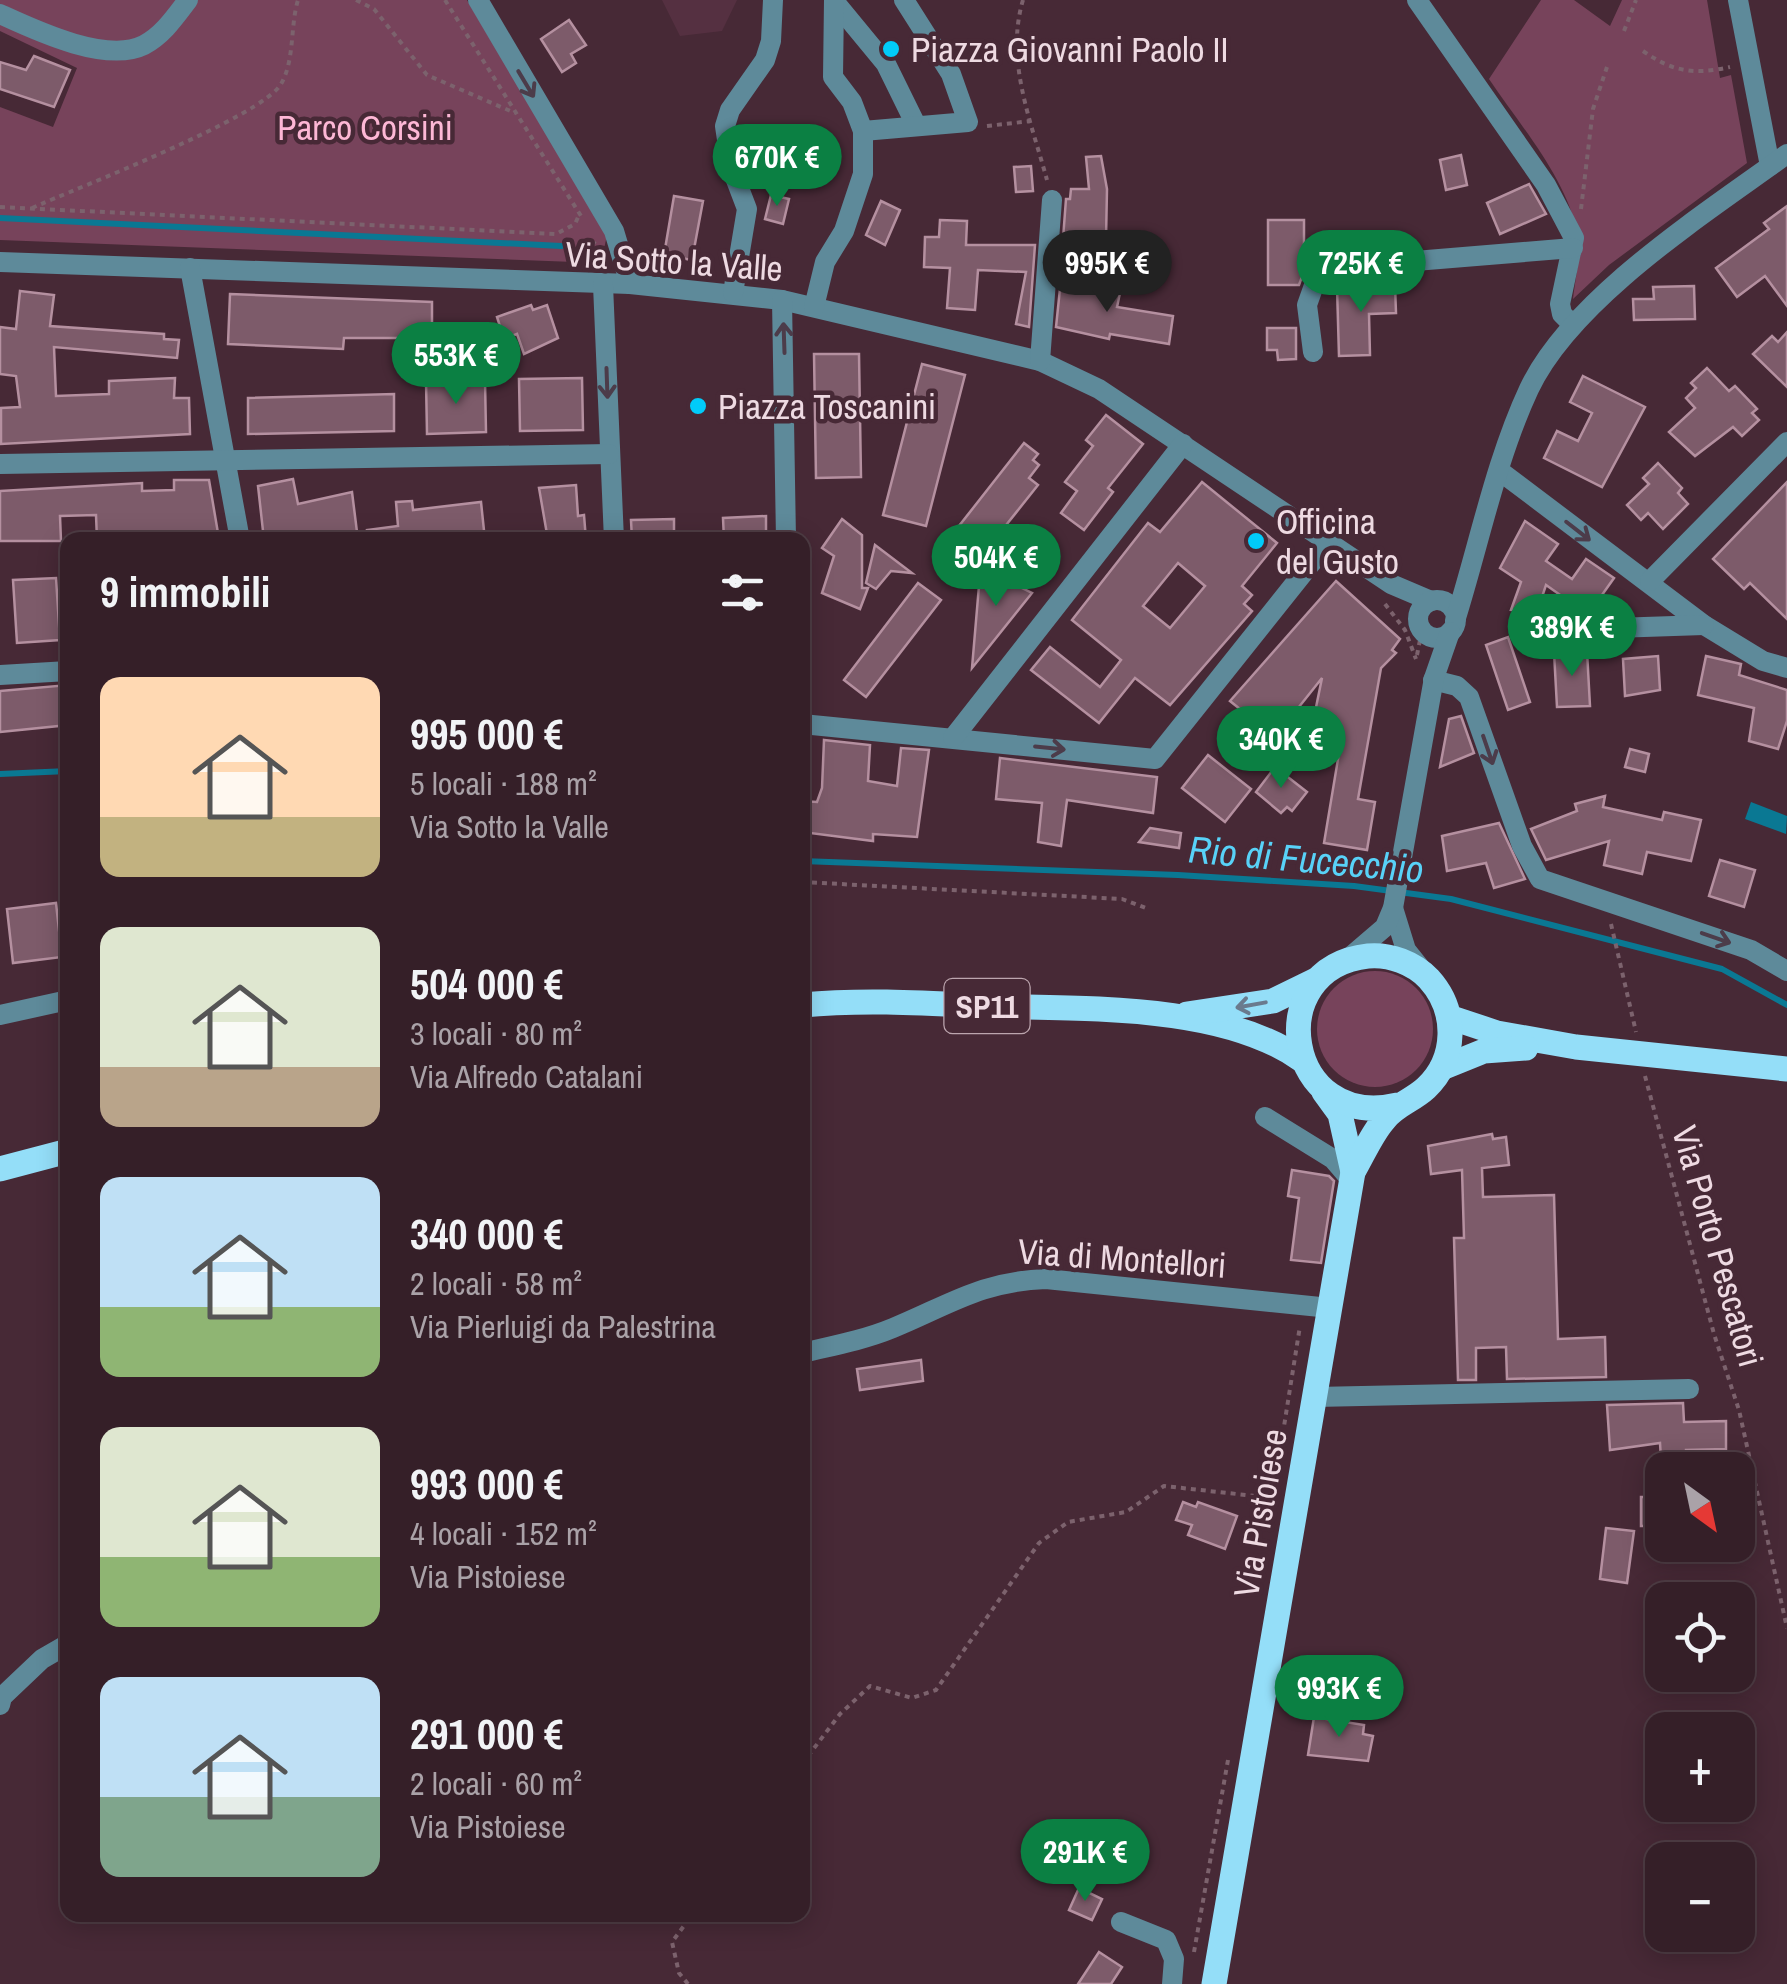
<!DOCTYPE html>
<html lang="it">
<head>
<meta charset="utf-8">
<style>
  body { margin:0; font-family:"Archivo Narrow",sans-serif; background:#3d2730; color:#f1f3f6; height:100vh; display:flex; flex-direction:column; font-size:38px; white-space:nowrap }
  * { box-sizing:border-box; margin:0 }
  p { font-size:32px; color:#aaa2a8 }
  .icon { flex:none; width:55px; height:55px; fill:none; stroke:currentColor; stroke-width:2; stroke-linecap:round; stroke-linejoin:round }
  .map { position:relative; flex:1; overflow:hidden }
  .details { position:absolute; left:60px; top:532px; width:750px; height:1390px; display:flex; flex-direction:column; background:#351f28; border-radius:20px; box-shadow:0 5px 25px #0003,0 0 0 2px #4f3d45 }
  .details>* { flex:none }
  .needle { width:65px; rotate:147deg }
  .buttons { position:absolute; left:1645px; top:1452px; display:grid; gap:20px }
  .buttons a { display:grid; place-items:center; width:110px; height:110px; border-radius:20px; background:#351f28; box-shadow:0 5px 25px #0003,0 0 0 2px #4f3d45; font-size:50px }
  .price { position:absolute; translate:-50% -85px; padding:0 22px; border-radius:35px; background:#0b8043; color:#fff; font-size:32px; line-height:65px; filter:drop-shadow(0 2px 5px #0008) }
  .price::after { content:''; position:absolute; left:50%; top:60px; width:30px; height:22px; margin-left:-15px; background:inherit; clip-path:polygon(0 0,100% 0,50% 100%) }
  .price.on { background:#222; color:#fff }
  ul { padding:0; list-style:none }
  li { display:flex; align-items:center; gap:30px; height:250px; padding:0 40px }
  li span { display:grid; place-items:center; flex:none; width:280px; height:200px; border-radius:20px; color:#555 }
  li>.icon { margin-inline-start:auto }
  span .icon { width:120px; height:120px; fill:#fffc; stroke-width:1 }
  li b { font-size:42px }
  h2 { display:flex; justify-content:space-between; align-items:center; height:120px; padding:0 40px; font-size:42px }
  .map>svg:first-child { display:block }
  .built { fill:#553041 }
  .green { fill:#77435b }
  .water { fill:#0a7893 }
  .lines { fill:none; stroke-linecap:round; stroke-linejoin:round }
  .stream { stroke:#0a7893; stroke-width:6 }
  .building { fill:#7d5b6a; stroke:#b590a0; stroke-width:2.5; fill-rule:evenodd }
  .path { stroke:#7c626d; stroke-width:4; stroke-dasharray:5 5; stroke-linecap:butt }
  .minor { stroke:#5e8a9a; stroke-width:20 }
  .major { stroke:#94def8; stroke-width:25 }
  .oneway { stroke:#4c3c4a }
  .oneway2 { stroke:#6a7a8d }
  .poi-dot { fill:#01cbf9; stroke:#472936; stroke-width:4 }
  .labels { text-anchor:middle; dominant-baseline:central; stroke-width:9; stroke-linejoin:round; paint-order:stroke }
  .shield { fill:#472936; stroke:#bca5ae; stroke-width:2.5 }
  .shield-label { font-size:32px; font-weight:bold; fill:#eedae2 }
  .poi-label { font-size:35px; fill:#eedae2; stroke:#472936; text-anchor:start }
  .park-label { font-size:35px; fill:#fdb7d5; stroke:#472936 }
  .street-label { font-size:35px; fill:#eedae2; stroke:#472936 }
  .water-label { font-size:38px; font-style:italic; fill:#58d2f8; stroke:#472936 }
</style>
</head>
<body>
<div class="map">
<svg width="1787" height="1984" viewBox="0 0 1787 1984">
  <rect width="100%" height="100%" fill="#472936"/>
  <path class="built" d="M662 0H737L722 31 680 36Z"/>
  <g class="green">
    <path d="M0 0H467L607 235 601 263 0 240V107L53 127 77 68 0 31Z"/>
    <path d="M1541 0H1574L1610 26 1622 0H1707L1720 78 1731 75 1747 163 1609 265 1573 299C1575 280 1581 255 1578 236 1567 178 1521 127 1489 79Z"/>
    <circle cx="1375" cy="1029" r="58"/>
  </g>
  <path class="water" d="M1751 802 1787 816 1786 834 1745 819Z"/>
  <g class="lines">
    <g class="stream">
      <path d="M0 218 561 246"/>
      <path d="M0 774 68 771"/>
      <path d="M802 861 1178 875 1354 886 1451 899 1722 969 1787 1005"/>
    </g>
  </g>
  <g class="building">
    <path d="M569 20 586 45 571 54 576 63 562 72 541 39Z"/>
    <path d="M34 56 70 70 54 107 0 89V62L26 70Z"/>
    <path d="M1461 155 1467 185 1446 190 1440 160Z"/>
    <path d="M1101 156 1107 189 1106 239H1063L1066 199H1070L1071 189H1089L1086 157Z"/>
    <path d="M1031 166 1033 191 1016 192 1014 167Z"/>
    <path d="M1529 184 1546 214 1500 234 1487 203Z"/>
    <path d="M771 195 789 199 783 224 765 219Z"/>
    <path d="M674 196 703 201 692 260 664 255Z"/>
    <path d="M881 201 900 210 885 245 866 235Z"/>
    <path d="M1787 206V306L1765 276 1737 297 1716 268 1769 229 1764 223Z"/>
    <path d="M940 220 967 221 966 245H1035L1029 327 1016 324 1026 272 978 270 975 310 947 308 950 268 924 267 925 237H939Z"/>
    <path d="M1268 220H1304V271L1299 285H1268Z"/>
    <path d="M1061 279 1120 293 1117 307 1173 316 1169 344 1110 334 1109 339 1056 327Z"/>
    <path d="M1395 285 1396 313 1369 314 1370 355 1339 356 1337 287Z"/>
    <path d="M1694 286 1695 319 1634 320 1633 299H1654L1653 287Z"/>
    <path d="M20 291 54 295 50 326 164 334V339L179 340 177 358 54 347 56 396 109 394V381L175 378 174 398H189L190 434 1 444V408L20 407 16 376 0 374V327L16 329Z"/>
    <path d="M230 294 432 302V338H344L343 349 228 344Z"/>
    <path d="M531 305 533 310 547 305 558 338 524 354 517 334 504 339 497 317Z"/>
    <path d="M1267 328H1296V359L1278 360 1277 350H1267Z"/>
    <path d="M1787 332V387L1753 354 1772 336 1778 342Z"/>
    <path d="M814 354H859L861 477 816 478Z"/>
    <path d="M922 364 965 375 926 526 883 515Z"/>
    <path d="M1707 368 1729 391 1735 386 1757 409 1752 413 1759 420 1742 436 1733 427 1695 456 1669 432 1695 408 1686 398 1696 388 1691 383Z"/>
    <path d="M1583 376 1645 407 1602 487 1544 458 1557 431 1578 441 1592 413 1570 402Z"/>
    <path d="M582 378 583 430 520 431 519 379Z"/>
    <path d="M485 380 486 432 427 434 426 381Z"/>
    <path d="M394 394V431L248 434V398Z"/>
    <path d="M1106 415 1143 444 1108 488 1113 492 1084 530 1061 513 1077 491 1065 482 1093 446 1086 440Z"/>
    <path d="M1024 443 1038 454 1033 460 1039 465 1029 478 1038 485 999 534 995 530 984 544 965 542 955 535 959 526Z"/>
    <path d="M1658 463 1682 488 1678 493 1688 504 1663 529 1648 513 1641 520 1627 505 1649 484 1643 478Z"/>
    <path d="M293 479 298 504 352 492 358 540H264L258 486Z"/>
    <path d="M174 480H209L219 539 97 540 96 515 60 516 61 541H0V491L142 483V491L174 490Z"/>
    <path d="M1202 482 1277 543 1242 586 1252 595 1244 604 1252 611 1170 705 1135 678 1099 723 1031 670 1050 647 1100 687 1121 660 1072 620 1148 523 1160 532ZM1178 563 1205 586 1170 628 1143 606Z"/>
    <path d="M1787 482V619L1750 583 1744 589 1713 559Z"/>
    <path d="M576 485 578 516 584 515 586 540H548L539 488Z"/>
    <path d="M412 501 413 510 481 502 485 540H459L458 536 368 540 367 530 398 526 396 502Z"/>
    <path d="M766 516V540H724L723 518Z"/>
    <path d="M674 519V540H632L631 520Z"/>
    <path d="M842 519 862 535V588H868L860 609 822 593 834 556 822 548Z"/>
    <path d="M1525 521 1558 544 1546 561 1572 579 1586 559 1614 578 1597 602 1588 596 1580 609 1546 585 1537 612 1511 610 1521 582 1500 568Z"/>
    <path d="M875 545 912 573 891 571 876 589 866 583Z"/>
    <path d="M980 574 1020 579 1018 586 1032 593 972 668Z"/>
    <path d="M56 578 60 640 17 643 13 580Z"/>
    <path d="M1336 581 1400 639 1392 650 1396 653 1381 668 1358 799 1375 802 1367 850 1324 843 1339 753 1329 765 1305 761 1322 678 1275 737 1230 701Z"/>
    <path d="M918 583 941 600 866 697 844 680Z"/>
    <path d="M1508 637 1530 702 1508 710 1486 645Z"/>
    <path d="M1587 651 1590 706 1557 707 1554 652Z"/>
    <path d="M1658 656 1660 690 1625 696 1623 659Z"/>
    <path d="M1706 656 1741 664 1739 675 1787 690V721L1778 749 1749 741 1754 708 1698 695Z"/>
    <path d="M68 685V725L0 732V691Z"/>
    <path d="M1461 716 1474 753 1440 767 1449 719Z"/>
    <path d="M824 740 870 745 868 781 897 786 901 748 929 750 917 837 873 834V841L802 832V801L817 802 822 788Z"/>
    <path d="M1630 749 1649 754 1645 772 1625 767Z"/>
    <path d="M1208 755 1251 789 1225 822 1182 788Z"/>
    <path d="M1000 758 1157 777 1153 813 1067 800 1061 846 1038 842 1042 803 996 799Z"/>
    <path d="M1275 767 1307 792 1292 811 1287 807 1281 813 1256 792Z"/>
    <path d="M1605 796 1603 807 1662 820 1664 812 1701 820 1691 861 1647 852 1642 874 1604 865 1609 841 1546 860 1531 829 1577 811 1575 804Z"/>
    <path d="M1499 823 1525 879 1494 888 1486 863 1447 871 1442 836Z"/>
    <path d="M1150 828 1181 833 1179 848 1139 842Z"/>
    <path d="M1720 860 1755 870 1744 907 1709 896Z"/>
    <path d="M56 903 62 957 13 963 7 909Z"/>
    <path d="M1492 1134 1493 1139 1506 1137 1509 1165 1482 1168 1483 1197 1554 1195 1558 1339 1605 1337 1606 1377 1507 1379 1506 1347 1476 1348V1380H1458L1454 1238H1464L1462 1170 1431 1174 1428 1146Z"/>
    <path d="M1292 1170 1329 1176 1334 1181 1321 1263 1291 1260 1299 1198 1288 1196Z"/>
    <path d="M921 1360 923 1381 860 1390 857 1369Z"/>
    <path d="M1683 1403 1684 1422 1726 1421V1449L1686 1450V1457L1661 1459 1660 1443 1610 1450 1607 1405Z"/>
    <rect x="1641" y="1497" width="21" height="29"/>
    <path d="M1183 1502 1196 1507 1198 1502 1237 1516 1225 1549 1188 1535 1192 1525 1176 1520Z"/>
    <path d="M1606 1528 1634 1531 1627 1583 1600 1579Z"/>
    <path d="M1314 1717 1364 1725 1363 1734 1373 1736 1368 1761 1308 1755Z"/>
    <path d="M1079 1888 1102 1899 1092 1920 1069 1910Z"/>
    <path d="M1099 1952 1122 1967 1111 1984H1078Z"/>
  </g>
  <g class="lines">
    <g class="path">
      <path d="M356 0 374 9 427 75 515 113"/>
      <path d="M445 0 581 216"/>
      <path d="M1023 0C1005 60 1031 121 1047 180"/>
      <path d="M1624 31 1636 0"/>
      <path d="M1643 51C1673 72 1694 75 1730 67"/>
      <path d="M987 126 1031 121"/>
      <path d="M0 207 556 234 575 224 579 215"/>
      <path d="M32 208C77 188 262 117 281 84 295 60 290 26 298 0"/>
      <path d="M1581 209 1593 109 1607 67"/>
      <path d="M581 262 595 241"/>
      <path d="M1385 604 1405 630 1416 659"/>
      <path d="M1417 655 1421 635"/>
      <path d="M802 882 1122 899 1146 908"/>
      <path d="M1611 924 1636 1032"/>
      <path d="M1645 1076 1714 1334 1739 1410 1787 1628"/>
      <path d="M1278 1464 1300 1326"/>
      <path d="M802 1764 840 1714 870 1686 912 1698 936 1690 1039 1543 1068 1522 1126 1512 1164 1486 1273 1498"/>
      <path d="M1194 1952 1228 1760"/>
      <path d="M688 1984 679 1973 672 1942 692 1915"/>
    </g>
    <g class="minor">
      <path d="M478 0 614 231 630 284"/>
      <path d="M1417 0 1546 185 1574 238 1560 304 1562 314 1573 325"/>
      <path d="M1738 0 1770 166"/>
      <path d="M834 1 886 64 916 125"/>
      <path d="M0 14C35 30 106 64 144 45 163 35 175 17 188 0"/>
      <path d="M863 131 968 122 951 74 904 0"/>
      <path d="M0 262 630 284 782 300 1040 361 1099 389 1391 584 1431 601"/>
      <path d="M190 268 240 540"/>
      <path d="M603 285 614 540"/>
      <path d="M733 293 747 209 731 167 725 126 730 110 765 60 771 41 773 0"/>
      <path d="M782 300 786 540"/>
      <path d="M814 307 825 262 844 231 863 174V131L852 102 833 77 834 0"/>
      <path d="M1313 352 1307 305 1318 274 1395 271 1415 261 1573 248"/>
      <path d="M1040 361 1052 200"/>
      <path d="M0 464 609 454"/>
      <path d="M1501 472 1704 625 1763 661 1787 668"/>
      <path d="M1650 581 1787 442"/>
      <circle cx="1437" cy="619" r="19"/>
      <path d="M1455 621C1479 545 1495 462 1529 389 1572 298 1706 213 1787 154"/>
      <path d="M1523 631 1704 625"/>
      <path d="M0 675 68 671"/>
      <path d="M1433 680 1457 686 1469 697 1522 846 1540 879 1751 950 1787 971"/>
      <path d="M802 724 1155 759 1328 542"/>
      <path d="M953 738 1183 444"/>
      <path d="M1393 908 1406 950 1422 970"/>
      <path d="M1350 957 1385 927 1393 908 1434 678 1450 632"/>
      <path d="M0 1015 68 1000"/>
      <path d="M1265 1117 1333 1159 1351 1180"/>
      <path d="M802 1353C832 1346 864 1340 893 1328 949 1305 982 1281 1046 1279L1330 1308"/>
      <path d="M1315 1397 1689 1389"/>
      <path d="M0 1705 2 1697 42 1659 68 1644"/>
      <path d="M1121 1922 1166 1940 1174 1959 1172 1984"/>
    </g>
    <g class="major">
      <path d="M802 1005C864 999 926 1003 987 1006 1083 1009 1222 1003 1302 1060"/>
      <path d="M1187 1014 1273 1001 1316 980"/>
      <path d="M1449 1017 1497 1033 1576 1047 1787 1069"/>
      <path d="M1442 1068 1484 1051 1526 1048"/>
      <path d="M1324 1092 1340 1114 1353 1172"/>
      <path d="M0 1169 68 1151"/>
      <path d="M1214 1984 1353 1172C1363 1155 1371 1135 1384 1120 1395 1105 1412 1101 1426 1088 1457 1059 1458 1011 1429 979 1414 963 1390 954 1368 956 1259 968 1285 1132 1398 1105"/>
    </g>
  </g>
  <defs><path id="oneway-shaft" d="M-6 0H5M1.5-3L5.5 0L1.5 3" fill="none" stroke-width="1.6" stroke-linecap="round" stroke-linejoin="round" transform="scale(2.5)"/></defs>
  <g class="oneway">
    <use href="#oneway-shaft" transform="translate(526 84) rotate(59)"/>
    <use href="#oneway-shaft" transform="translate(784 338) rotate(-92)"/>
    <use href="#oneway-shaft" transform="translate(607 383) rotate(88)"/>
    <use href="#oneway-shaft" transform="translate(1578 531) rotate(38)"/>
    <use href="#oneway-shaft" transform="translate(1050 748) rotate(6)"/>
    <use href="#oneway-shaft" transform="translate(1488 750) rotate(71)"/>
    <use href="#oneway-shaft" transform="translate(1716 938) rotate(19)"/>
  </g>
  <use class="oneway2" href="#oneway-shaft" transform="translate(1251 1005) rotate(170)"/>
  <g class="poi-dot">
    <circle cx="891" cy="49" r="10"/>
    <circle cx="698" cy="406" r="10"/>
    <circle cx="1256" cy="541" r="10"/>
  </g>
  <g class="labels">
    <rect class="shield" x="944.5" y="979" width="85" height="54" rx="8"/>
    <g class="shield-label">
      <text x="987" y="1006">SP11</text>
    </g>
    <g class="poi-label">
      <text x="911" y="49">Piazza Giovanni Paolo II</text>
      <text x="718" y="406">Piazza Toscanini</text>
      <text x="1276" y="521">Officina<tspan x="1276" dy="40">del Gusto</tspan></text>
    </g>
    <g class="park-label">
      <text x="365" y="127">Parco Corsini</text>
    </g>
    <g class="street-label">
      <text transform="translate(674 261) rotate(4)">Via Sotto la Valle</text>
      <text transform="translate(1718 1246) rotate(74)">Via Porto Pescatori</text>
      <text transform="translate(1122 1258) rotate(4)">Via di Montellori</text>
      <text transform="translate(1260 1513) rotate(-80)">Via Pistoiese</text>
    </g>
    <g class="water-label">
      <text transform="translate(1306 859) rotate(5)">Rio di Fucecchio</text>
    </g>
  </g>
</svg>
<div class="buttons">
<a><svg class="needle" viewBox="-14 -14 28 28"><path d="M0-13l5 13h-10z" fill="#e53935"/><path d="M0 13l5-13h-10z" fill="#aaa2a8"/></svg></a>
<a><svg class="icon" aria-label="locate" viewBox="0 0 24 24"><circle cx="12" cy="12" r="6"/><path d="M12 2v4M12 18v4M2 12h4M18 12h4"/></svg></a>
<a>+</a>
<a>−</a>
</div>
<b class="price" style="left:777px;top:209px">670K €</b>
<b class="price on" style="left:1107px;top:315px">995K €</b>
<b class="price" style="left:1361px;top:315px">725K €</b>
<b class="price" style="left:456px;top:407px">553K €</b>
<b class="price" style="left:996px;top:609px">504K €</b>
<b class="price" style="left:1572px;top:679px">389K €</b>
<b class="price" style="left:1281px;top:791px">340K €</b>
<b class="price" style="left:1339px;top:1740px">993K €</b>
<b class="price" style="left:1085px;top:1904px">291K €</b>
<section class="details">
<h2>9 immobili<svg class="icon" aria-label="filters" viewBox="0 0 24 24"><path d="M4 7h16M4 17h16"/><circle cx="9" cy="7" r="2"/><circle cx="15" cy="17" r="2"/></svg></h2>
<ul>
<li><span style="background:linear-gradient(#ffd9b3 70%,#c2b280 0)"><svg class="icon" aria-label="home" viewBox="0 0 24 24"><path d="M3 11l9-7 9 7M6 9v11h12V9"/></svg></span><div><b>995 000 €</b><p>5 locali · 188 m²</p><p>Via Sotto la Valle</p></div></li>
<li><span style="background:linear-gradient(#dfe7d0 70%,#b9a48a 0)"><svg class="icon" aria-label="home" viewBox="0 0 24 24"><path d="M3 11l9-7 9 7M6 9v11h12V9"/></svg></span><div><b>504 000 €</b><p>3 locali · 80 m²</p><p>Via Alfredo Catalani</p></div></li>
<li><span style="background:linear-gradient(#bfe0f5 65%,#8fb573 0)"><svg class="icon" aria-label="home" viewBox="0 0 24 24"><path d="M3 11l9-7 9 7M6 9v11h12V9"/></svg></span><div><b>340 000 €</b><p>2 locali · 58 m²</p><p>Via Pierluigi da Palestrina</p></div></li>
<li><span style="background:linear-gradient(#dfe7d0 65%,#8fb573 0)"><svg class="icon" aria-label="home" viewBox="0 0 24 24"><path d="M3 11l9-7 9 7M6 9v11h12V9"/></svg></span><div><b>993 000 €</b><p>4 locali · 152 m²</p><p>Via Pistoiese</p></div></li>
<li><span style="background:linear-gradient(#bfe0f5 60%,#7fa58c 0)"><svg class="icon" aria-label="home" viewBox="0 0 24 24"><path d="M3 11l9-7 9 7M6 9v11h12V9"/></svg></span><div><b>291 000 €</b><p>2 locali · 60 m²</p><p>Via Pistoiese</p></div></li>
</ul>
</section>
</div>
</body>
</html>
